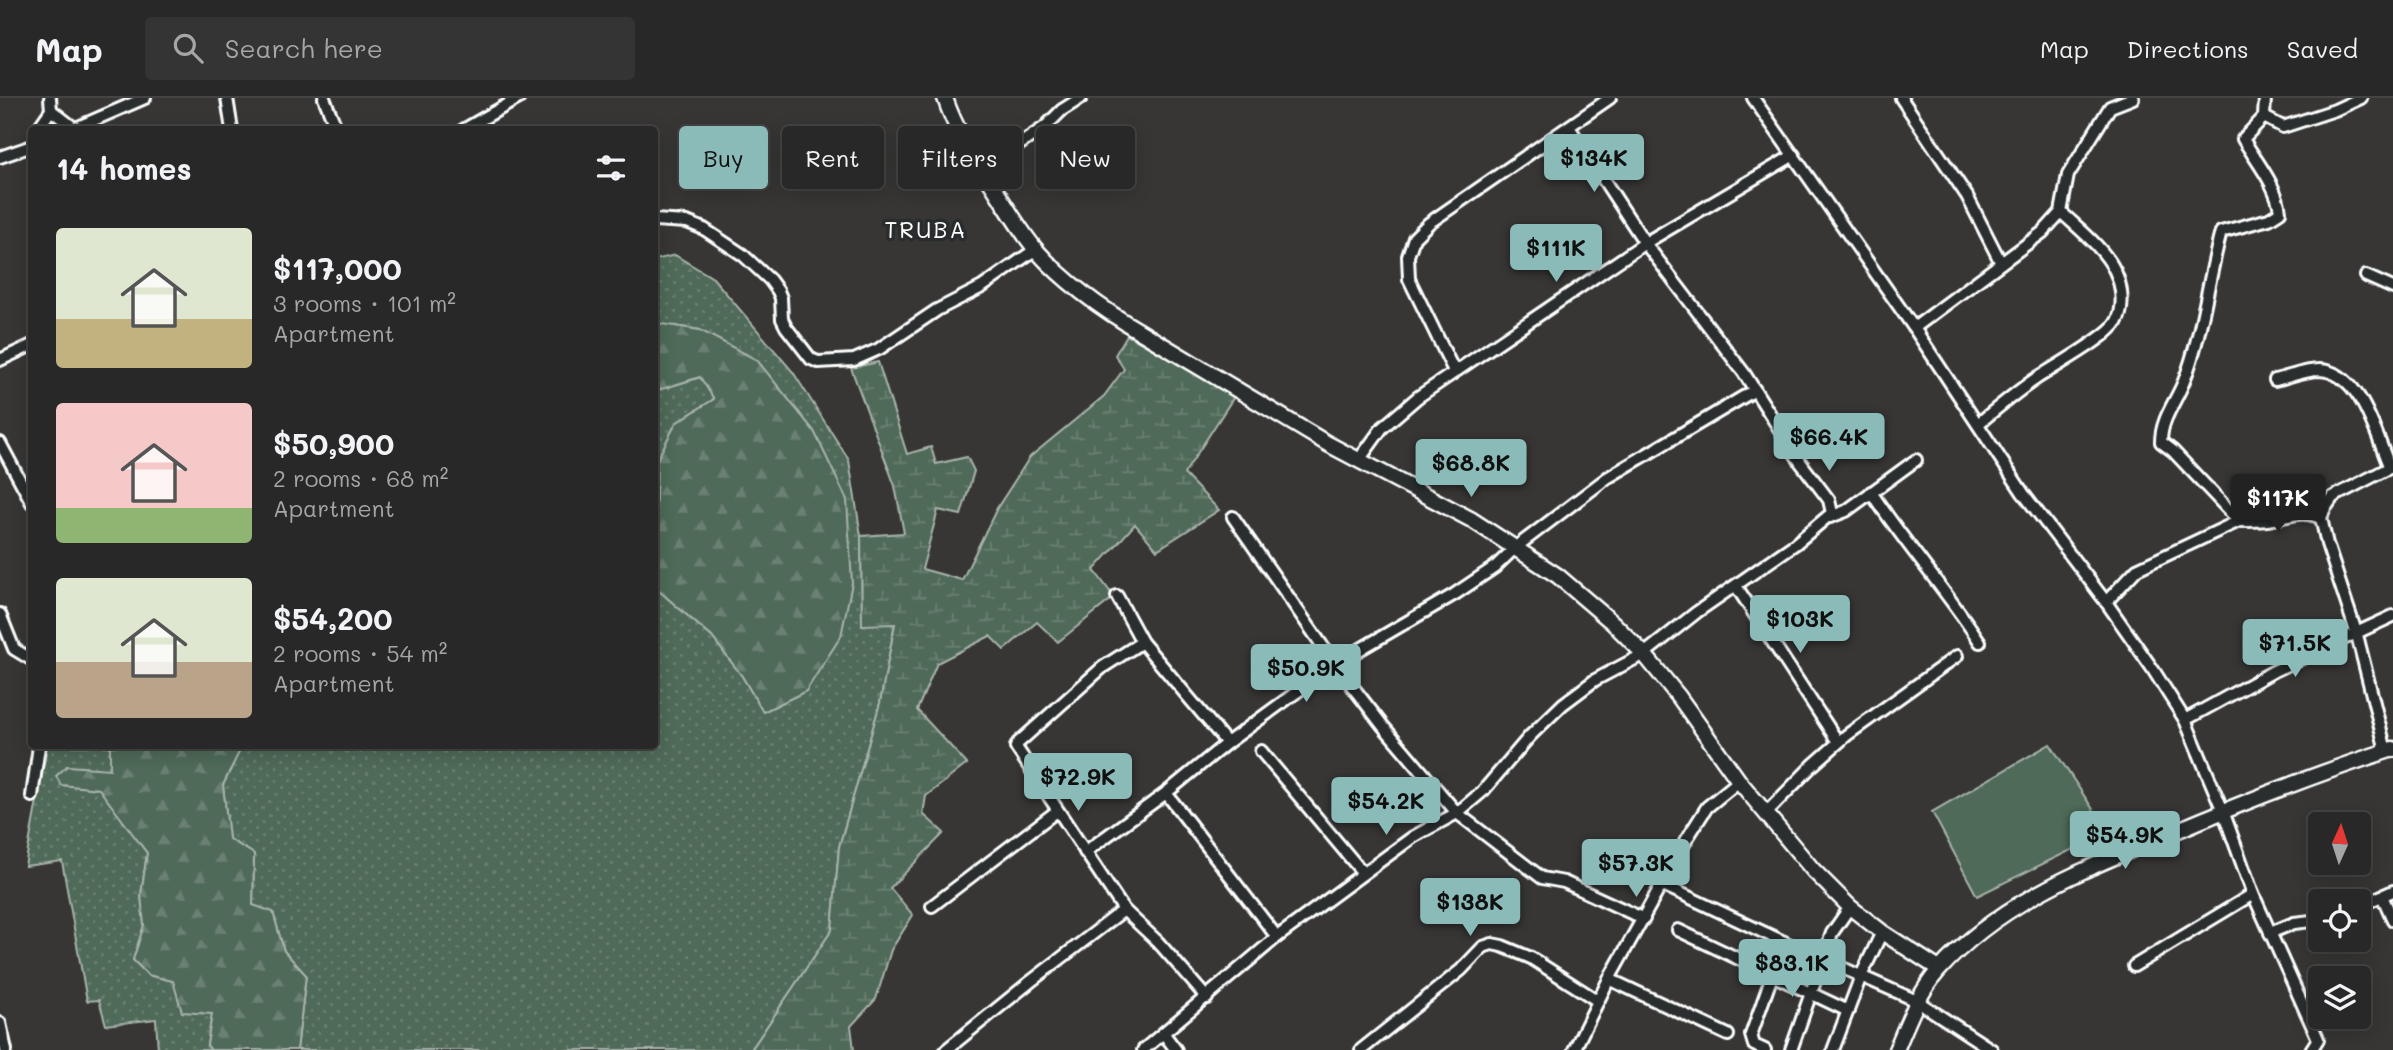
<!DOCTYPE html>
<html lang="en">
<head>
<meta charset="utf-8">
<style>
  body { margin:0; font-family:Mali,sans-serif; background:#353434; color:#f1f3f6; height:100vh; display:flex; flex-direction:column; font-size:26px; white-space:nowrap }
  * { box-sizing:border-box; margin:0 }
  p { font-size:23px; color:#a5a6a8 }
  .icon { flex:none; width:38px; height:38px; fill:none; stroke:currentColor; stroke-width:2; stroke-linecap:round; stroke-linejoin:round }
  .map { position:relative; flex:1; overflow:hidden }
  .side { position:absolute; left:28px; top:28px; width:630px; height:623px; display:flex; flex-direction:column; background:#292828; border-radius:7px; box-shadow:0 4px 18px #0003,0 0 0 2px #454445 }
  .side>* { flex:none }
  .top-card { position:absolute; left:679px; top:28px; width:665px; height:63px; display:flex; gap:14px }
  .needle { width:46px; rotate:3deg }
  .controls { position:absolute; left:2308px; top:714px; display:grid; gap:14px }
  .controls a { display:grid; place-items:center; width:63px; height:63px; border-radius:7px; background:#292828; box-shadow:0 4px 18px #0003,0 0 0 2px #454445; font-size:35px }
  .price { position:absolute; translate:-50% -60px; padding:0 16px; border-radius:7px; background:#8bbbb9; color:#111; font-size:23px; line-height:46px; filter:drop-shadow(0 2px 4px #0008) }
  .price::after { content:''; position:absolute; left:50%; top:42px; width:21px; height:16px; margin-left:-10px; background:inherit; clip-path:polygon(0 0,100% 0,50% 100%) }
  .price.selected { background:#222; color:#fff }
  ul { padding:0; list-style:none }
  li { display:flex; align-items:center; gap:21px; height:175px; padding:0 28px }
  li span { display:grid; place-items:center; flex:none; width:196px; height:140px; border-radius:7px; color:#555 }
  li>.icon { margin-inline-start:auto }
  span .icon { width:84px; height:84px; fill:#fffc; stroke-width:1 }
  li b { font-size:30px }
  h2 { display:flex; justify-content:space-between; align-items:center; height:84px; padding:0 28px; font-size:30px }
  .chip { padding:0 24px; border-radius:7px; background:#292828; box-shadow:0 4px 18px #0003,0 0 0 2px #454445; font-size:24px; line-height:63px }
  .chip.selected { background:#8bbbb9; color:#111 }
  header { display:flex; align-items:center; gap:42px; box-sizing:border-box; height:98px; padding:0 35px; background:#292828; border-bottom:2px solid #454445 }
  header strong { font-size:33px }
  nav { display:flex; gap:38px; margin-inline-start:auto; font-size:24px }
  .search { width:490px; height:63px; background:#353434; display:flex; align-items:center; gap:18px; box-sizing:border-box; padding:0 24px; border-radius:7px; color:#a5a6a8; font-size:26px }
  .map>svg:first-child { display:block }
  .green { fill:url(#green-dots); stroke:#a8b4ac; stroke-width:2 }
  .forest { fill:url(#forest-firs); stroke:#a8b4ac; stroke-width:2 }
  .wetland { fill:url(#wetland-marsh); stroke:#a8b4ac; stroke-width:2 }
  .pitch { fill:#506a59; stroke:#a8b4ac; stroke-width:2 }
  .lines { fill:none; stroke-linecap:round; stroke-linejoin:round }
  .street-casing { stroke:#fff; stroke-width:16 }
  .secondary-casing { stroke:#fff; stroke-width:19 }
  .street { stroke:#2a2d2e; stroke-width:10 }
  .secondary { stroke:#2a2d2e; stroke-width:14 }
  .labels { text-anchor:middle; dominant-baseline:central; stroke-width:7; stroke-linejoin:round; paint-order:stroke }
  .quarter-label { font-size:23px; letter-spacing:2px; fill:#fff; stroke:#2a2d2e }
</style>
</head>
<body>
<header>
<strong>Map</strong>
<div class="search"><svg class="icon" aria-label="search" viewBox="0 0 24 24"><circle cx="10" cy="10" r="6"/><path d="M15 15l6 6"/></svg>Search here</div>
<nav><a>Map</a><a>Directions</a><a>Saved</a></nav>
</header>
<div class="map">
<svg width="2393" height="952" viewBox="0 0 2393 952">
  <defs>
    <pattern id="green-dots" width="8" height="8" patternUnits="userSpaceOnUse" patternTransform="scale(1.75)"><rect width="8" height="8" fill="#506a59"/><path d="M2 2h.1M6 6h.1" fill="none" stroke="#6a8072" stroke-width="1.8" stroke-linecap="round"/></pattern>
    <pattern id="forest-firs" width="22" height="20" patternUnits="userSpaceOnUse" patternTransform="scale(1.75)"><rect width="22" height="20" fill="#506a59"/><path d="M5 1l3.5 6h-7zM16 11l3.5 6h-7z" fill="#6a8072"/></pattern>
    <pattern id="wetland-marsh" width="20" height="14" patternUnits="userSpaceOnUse" patternTransform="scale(1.75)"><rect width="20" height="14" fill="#506a59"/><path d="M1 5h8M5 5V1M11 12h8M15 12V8" fill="none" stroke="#6a8072"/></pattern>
  </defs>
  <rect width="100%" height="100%" fill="#373635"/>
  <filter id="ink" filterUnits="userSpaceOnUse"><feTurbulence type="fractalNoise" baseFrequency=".0143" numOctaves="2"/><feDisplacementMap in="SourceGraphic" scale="14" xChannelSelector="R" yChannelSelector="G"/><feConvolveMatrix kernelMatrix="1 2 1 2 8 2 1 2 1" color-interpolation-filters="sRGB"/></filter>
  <g filter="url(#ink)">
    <g class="green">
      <path d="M675 157 713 180 793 274 849 362 861 438 862 526 895 525 880 605 839 749 832 832 751 952H297L306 877 284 853 273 814 253 808 254 756 229 741 223 687 242 648H654L655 472 657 491 712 539 742 578 763 614 806 593 700 232 655 225V162Z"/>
      <path d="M701 279 714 301 676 325 657 362 655 392V293Z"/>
      <path d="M47 648H110V672L67 668 62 687 99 690 147 755 141 797 144 827 133 862 148 877 173 883 212 916 207 947 211 952H158L156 921 106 927 99 902 87 903 62 763 25 768Z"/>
    </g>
    <g class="forest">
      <path d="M655 225 700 232 757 262 814 333 847 402 852 485 841 538 806 593 763 614 742 578 712 539 657 491 654 472 657 362 676 325 714 301 700 279 655 293Z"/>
      <path d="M110 648H242L223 687 229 741 254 756 253 807 273 814 284 853 306 877 297 952H211L207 947 212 916 182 914 173 883 148 877 133 862 144 827 141 797 147 755 99 691 61 687 56 678 67 668 110 671Z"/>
    </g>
    <path class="wetland" d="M1127 237 1235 297 1184 376 1219 412 1157 452 1135 426 1094 472 1114 499 1058 544 1037 524 1004 552 990 538 937 565 917 612 967 666 926 698 923 716 944 735 890 790 913 817 891 852 876 901 851 928 854 952H751L832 832 839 749 880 605 895 526 862 527 861 438 904 435 895 388 851 270 878 264 907 356 931 349 936 366 967 359 974 373 961 417 938 412 922 471 962 482 997 410 1030 359 1104 298 1124 271 1115 257Z"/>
    <path class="pitch" d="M2050 646 2108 734 1977 798 1932 714Z"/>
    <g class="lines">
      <defs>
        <g id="street">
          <path d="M227 0 232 32"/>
          <path d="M324 0 337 32"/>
          <path d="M1753 0 1914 230 2023 395 2106 504 2152 570 2185 622 2223 713 2253 796 2318 941 2311 952"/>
          <path d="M1901 0 1967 98 2001 165"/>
          <path d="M51 12 74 30"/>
          <path d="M2264 19 2283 29 2335 12 2361 0"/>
          <path d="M37 32 51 12 50 0"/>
          <path d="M71 32 145 0"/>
          <path d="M463 32 519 0"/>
          <path d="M0 59 32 48"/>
          <path d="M982 72 1045 29 1062 12 1081 0"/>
          <path d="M654 122 687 124 704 131 743 157 770 182 778 193 781 200 782 221 786 229 811 261 818 264 854 262 879 251 937 212 982 189 1036 151"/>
          <path d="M2366 178 2393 190"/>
          <path d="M1914 230 2043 134 2061 114 2068 77 2110 9 2133 0"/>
          <path d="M0 262 32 247"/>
          <path d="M1454 273 1409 181 1408 158 1414 140 1429 125 1610 0"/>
          <path d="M2275 282C2289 279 2305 272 2319 272 2361 273 2376 338 2390 370"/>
          <path d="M1978 326C1997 310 2016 294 2037 280 2054 269 2106 240 2116 225 2125 210 2122 188 2115 173 2104 150 2079 131 2061 114"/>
          <path d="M0 345 32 405"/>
          <path d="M1359 362 1382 330 1418 299 1645 145 1794 57"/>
          <path d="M1871 394C1905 446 1946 492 1980 544"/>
          <path d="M1233 419 1335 566 1383 628 1457 715 1542 780 1564 784 1644 821"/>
          <path d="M1830 419 1846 413 1916 362"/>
          <path d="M2239 423C2248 423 2258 423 2267 422 2287 420 2301 410 2321 420"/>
          <path d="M1736 488 1838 644"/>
          <path d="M1117 498 1142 544 1227 645"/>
          <path d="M2106 504 2137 471 2239 423 2173 353 2161 344C2161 320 2176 304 2184 283 2202 237 2208 182 2221 134L2269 121 2280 114C2278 89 2256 63 2243 41L2264 19 2265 0"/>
          <path d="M0 516 14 551 32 562"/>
          <path d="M1142 544 1103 569 1018 645 1016 649 1124 812 1158 844 1207 900"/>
          <path d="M2185 622 2274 573 2393 518"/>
          <path d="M1261 653 1363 775"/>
          <path d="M2386 653 2357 537 2327 446 2321 420 2324 412 2333 399 2393 368"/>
          <path d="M1166 695 1277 839"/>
          <path d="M32 698 39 648"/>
          <path d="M1765 716 1813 667 1847 637 1957 558"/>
          <path d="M1085 754 1166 695 1227 645 1335 566 1455 496 1495 469 1516 449 1607 380 1755 292"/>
          <path d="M1661 786 1784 844"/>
          <path d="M2382 798 2393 822"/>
          <path d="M932 808 1057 713"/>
          <path d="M2359 808 2393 793"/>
          <path d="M1678 832 1848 913"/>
          <path d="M2270 835 2294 825 2320 822"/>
          <path d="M2134 868 2253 796"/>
          <path d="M1609 881 1728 937"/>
          <path d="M0 925 6 952"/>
          <path d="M1164 936 1176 952"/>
          <path d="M946 952 1030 884 1124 812"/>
          <path d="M1143 952 1277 839 1413 739 1457 715 1483 693 1530 638 1563 606 1595 582 1644 556 1697 514 1795 446 1832 415 1829 402 1801 365 1744 275 1645 145 1569 29"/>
          <path d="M1361 952 1461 872 1483 849 1492 846 1502 848 1531 860 1598 903"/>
          <path d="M1574 952 1609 881 1688 739 1707 709 1739 683"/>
          <path d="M1765 952 1754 947 1751 937 1784 844 1917 903 1992 952"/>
          <path d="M1791 952 1832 835 1850 809"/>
          <path d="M1833 952 1861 878 1882 834"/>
        </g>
        <g id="secondary">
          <path d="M945 0C955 31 973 59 991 85 1006 108 1020 133 1037 153 1067 187 1105 213 1144 236L1328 346 1472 422 1558 478 1613 525 1644 556 1679 599 1739 683 1813 772 1850 809 1882 834 1939 871"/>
          <path d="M1896 952C1908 924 1918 896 1938 873 1998 805 2083 772 2164 738 2239 706 2315 676 2393 651"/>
        </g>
      </defs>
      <use href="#street" class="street-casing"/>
      <use href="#secondary" class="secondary-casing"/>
      <use href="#street" class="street"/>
      <use href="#secondary" class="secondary"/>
    </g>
  </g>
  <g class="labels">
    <g class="quarter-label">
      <text x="926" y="131">TRUBA</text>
    </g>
  </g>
</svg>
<div class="controls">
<a><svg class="needle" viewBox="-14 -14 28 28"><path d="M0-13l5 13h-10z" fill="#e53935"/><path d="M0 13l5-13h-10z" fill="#a5a6a8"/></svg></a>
<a><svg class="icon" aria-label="locate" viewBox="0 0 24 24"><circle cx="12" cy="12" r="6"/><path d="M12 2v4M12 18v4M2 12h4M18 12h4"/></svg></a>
<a><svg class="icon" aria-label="layers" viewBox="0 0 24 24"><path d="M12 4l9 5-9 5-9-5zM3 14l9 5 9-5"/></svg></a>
</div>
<b class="price" style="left:1594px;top:96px">$134K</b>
<b class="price" style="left:1556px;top:186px">$111K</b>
<b class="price" style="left:1829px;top:375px">$66.4K</b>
<b class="price" style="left:1471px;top:401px">$68.8K</b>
<b class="price selected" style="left:2278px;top:436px">$117K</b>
<b class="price" style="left:1800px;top:557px">$103K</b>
<b class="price" style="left:2295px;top:581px">$71.5K</b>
<b class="price" style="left:1306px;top:606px">$50.9K</b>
<b class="price" style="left:1078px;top:715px">$72.9K</b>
<b class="price" style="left:1386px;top:739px">$54.2K</b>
<b class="price" style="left:2125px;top:773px">$54.9K</b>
<b class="price" style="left:1636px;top:801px">$57.3K</b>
<b class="price" style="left:1470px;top:840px">$138K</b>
<b class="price" style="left:1792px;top:901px">$83.1K</b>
<div class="top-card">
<a class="chip selected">Buy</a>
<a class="chip">Rent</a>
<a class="chip">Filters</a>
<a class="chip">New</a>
</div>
<section class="side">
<h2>14 homes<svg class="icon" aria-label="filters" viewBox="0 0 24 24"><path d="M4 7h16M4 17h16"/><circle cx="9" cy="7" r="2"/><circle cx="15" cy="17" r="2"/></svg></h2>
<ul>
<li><span style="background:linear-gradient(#dfe7d0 65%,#c2b280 0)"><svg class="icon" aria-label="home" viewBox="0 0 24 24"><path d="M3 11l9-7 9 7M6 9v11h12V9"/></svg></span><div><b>$117,000</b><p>3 rooms · 101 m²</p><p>Apartment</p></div></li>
<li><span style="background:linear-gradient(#f6c9c9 75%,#8fb573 0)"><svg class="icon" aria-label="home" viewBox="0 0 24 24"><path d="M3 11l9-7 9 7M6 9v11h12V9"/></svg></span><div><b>$50,900</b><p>2 rooms · 68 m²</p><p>Apartment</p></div></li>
<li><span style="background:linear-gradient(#dfe7d0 60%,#b9a48a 0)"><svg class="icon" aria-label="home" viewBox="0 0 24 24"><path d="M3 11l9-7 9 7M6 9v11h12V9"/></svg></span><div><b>$54,200</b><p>2 rooms · 54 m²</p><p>Apartment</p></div></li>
</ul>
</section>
</div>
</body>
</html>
